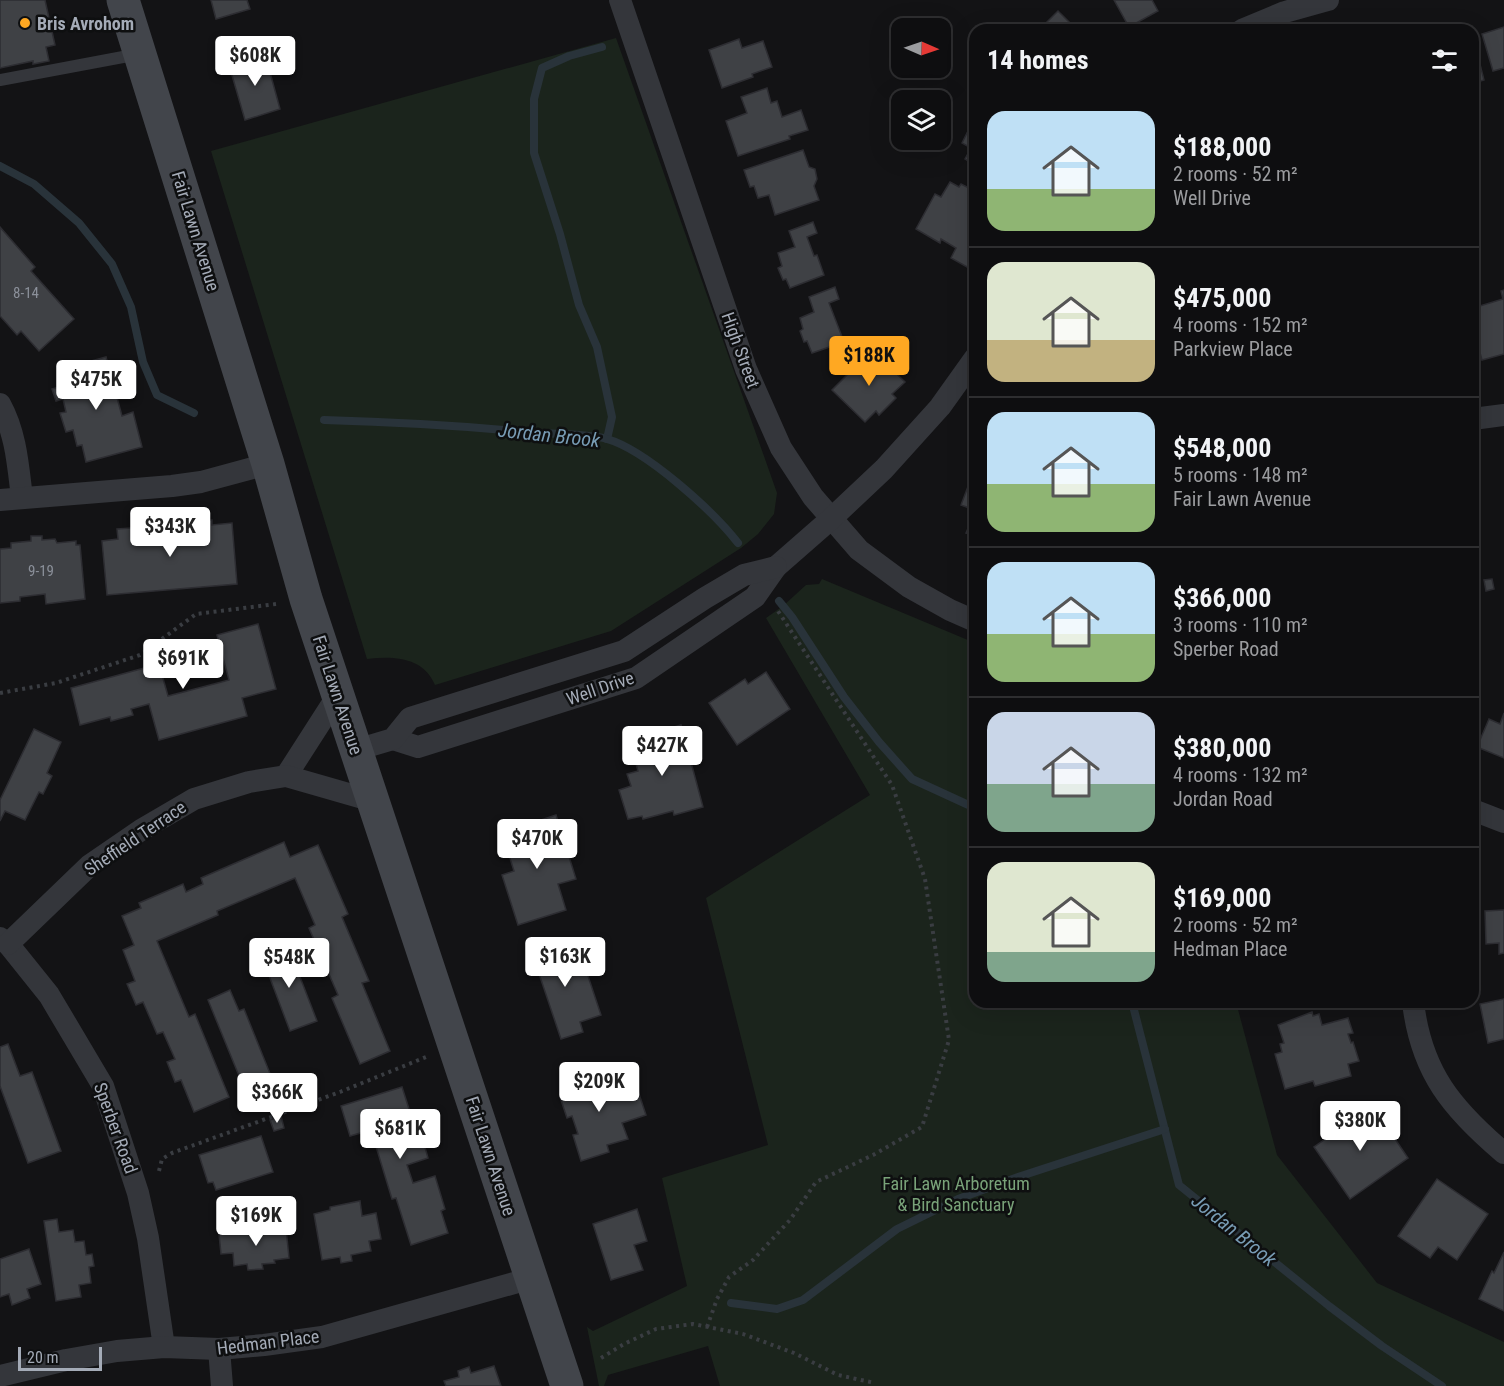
<!DOCTYPE html>
<html lang="en">
<head>
<meta charset="utf-8">
<style>
  body { margin:0; font-family:"Roboto Condensed",sans-serif; background:#1c1c1e; color:#f1f3f6; height:100vh; display:flex; flex-direction:column; font-size:22px; white-space:nowrap }
  * { box-sizing:border-box; margin:0 }
  p { font-size:20px; color:#9b9c9f }
  .icon { flex:none; width:33px; height:33px; fill:none; stroke:currentColor; stroke-width:2; stroke-linecap:round; stroke-linejoin:round }
  .map { position:relative; flex:1; overflow:hidden }
  .drawer { position:absolute; left:969px; top:24px; width:510px; height:984px; display:flex; flex-direction:column; background:#0e0e10; border-radius:18px; box-shadow:0 6px 24px #0002,0 0 0 2px #2e2e30 }
  .drawer>* { flex:none }
  .needle { width:39px; rotate:92deg }
  .tools { position:absolute; left:891px; top:18px; display:grid; gap:12px }
  .tools a { display:grid; place-items:center; width:60px; height:60px; border-radius:12px; background:#0e0e10; box-shadow:0 6px 24px #0002,0 0 0 2px #2e2e30; font-size:30px }
  .scale { position:absolute; left:18px; bottom:15px; width:84px; box-sizing:border-box; padding-left:6px; border:3px solid #a4abb7; border-top:0; font-size:16px; line-height:21px; white-space:nowrap; color:#a4abb7; -webkit-text-stroke:4px #0e0f10; paint-order:stroke }
  .price { position:absolute; translate:-50% -51px; padding:0 14px; border-radius:6px; background:#fff; color:#222; font-size:20px; line-height:39px; filter:drop-shadow(0 2px 3px #0008) }
  .price::after { content:''; position:absolute; left:50%; top:36px; width:18px; height:14px; margin-left:-9px; background:inherit; clip-path:polygon(0 0,100% 0,50% 100%) }
  .price.active { background:#ffa822; color:#111 }
  ul { padding:0; list-style:none }
  li { display:flex; align-items:center; gap:18px; height:150px; padding:0 18px }
  li+li { border-top:2px solid #2e2e30 }
  li span { display:grid; place-items:center; flex:none; width:168px; height:120px; border-radius:18px; color:#555 }
  li>.icon { margin-inline-start:auto }
  span .icon { width:72px; height:72px; fill:#fffc; stroke-width:1 }
  li b { font-size:26px }
  h2 { display:flex; justify-content:space-between; align-items:center; height:72px; padding:0 18px; font-size:26px }
  .map>svg:first-child { display:block }
  .green { fill:#1b241c }
  .lines { fill:none; stroke-linecap:round; stroke-linejoin:round }
  .stream { stroke:#29333a; stroke-width:8 }
  .building { fill:#3f4145; stroke:#2d2d32; stroke-width:1.5 }
  .path { stroke:#3a3d42; stroke-width:4; stroke-dasharray:3 4.5; stroke-linecap:butt }
  .service { stroke:#34363b; stroke-width:12 }
  .minor { stroke:#34363b; stroke-width:22 }
  .secondary { stroke:#42454b; stroke-width:33 }
  .poi-dot { fill:#ffa822; stroke:#0e0f10; stroke-width:2 }
  .labels { text-anchor:middle; dominant-baseline:central; stroke-width:5; stroke-linejoin:round; paint-order:stroke }
  .number-label { font-size:15px; fill:#8b909a }
  .poi-label { font-size:18px; font-weight:bold; fill:#a4abb7; stroke:#0e0f10; text-anchor:start }
  .street-label { font-size:18px; fill:#a4abb7; stroke:#0e0f10 }
  .park-label { font-size:18px; fill:#79a379; stroke:#0e0f10 }
  .water-label { font-size:20px; font-style:italic; fill:#789cb5; stroke:#0e0f10 }
</style>
</head>
<body>
<div class="map">
<svg width="1504" height="1386" viewBox="0 0 1504 1386">
  <rect width="100%" height="100%" fill="#131315"/>
  <g class="green">
    <path d="M616 38 777 493 774 514 758 534 741 548 611 631 435 685C423 657 394 656 367 659L211 151Z"/>
    <path d="M822 579 975 643V1002H1236L1277 1155 1377 1283 1504 1342V1386H720L708 1346 608 1375 604 1386H599L587 1327 593 1331 687 1286 662 1178 768 1145 706 898 870 795 766 618 783 606 806 585 819 584Z"/>
  </g>
  <g class="lines">
    <g class="stream">
      <path d="M602 47 569 56 542 68 534 99V153L560 234 579 305 597 347 612 417 607 439"/>
      <path d="M0 166 34 184 79 223 112 264 131 307 143 362 157 395 194 413"/>
      <path d="M324 420C396 422 467 426 538 433 557 434 590 434 607 439 646 450 713 511 738 543"/>
      <path d="M779 601 792 617 844 697 879 742 912 779 975 808"/>
      <path d="M1132 1002 1179 1185 1329 1306 1382 1346 1442 1386"/>
      <path d="M731 1303 777 1309 803 1300 897 1229 958 1199 1021 1176 1165 1129"/>
    </g>
  </g>
  <g class="building">
    <path d="M0 0H45L55 45 46 47 49 61 33 64V61L0 68Z"/>
    <path d="M211 0H247L250 9 216 19Z"/>
    <path d="M1114 0H1152L1158 11 1129 27Z"/>
    <path d="M1058 11 1077 30H1039Z"/>
    <path d="M1504 27V68L1493 71 1482 34Z"/>
    <path d="M1473 37 1484 80 1473 83Z"/>
    <path d="M739 39 742 48 763 41 772 67 752 74 753 77 722 88 709 50Z"/>
    <path d="M265 54 280 109 245 120 229 65Z"/>
    <path d="M767 88 771 103 777 101 782 117 801 110 808 130 789 136 790 139 738 156 726 121 747 113 741 97Z"/>
    <path d="M974 119H975V165L965 159 971 148 962 143Z"/>
    <path d="M803 150 809 167 815 169 817 179 814 186 819 200 775 215 769 195 758 198 754 186 750 187 744 170Z"/>
    <path d="M950 182 959 187 961 184 975 191V252L967 267 951 258 956 248 941 239 940 243 916 229 935 194 941 197Z"/>
    <path d="M813 222 817 233 807 237 814 256 817 255 824 275 790 288 786 279 783 280 778 268 782 266 778 253 795 247 789 231Z"/>
    <path d="M0 227 35 267 31 271 74 319 39 351 21 331 17 335 0 316Z"/>
    <path d="M835 287 839 299 829 303 844 342 812 353 807 341 804 342 800 331 803 329 800 318 814 312 809 297Z"/>
    <path d="M1504 290V354L1482 360 1473 328V308L1503 299 1501 291Z"/>
    <path d="M872 350 905 382 892 394 896 398 879 415 876 411 865 422 832 390Z"/>
    <path d="M106 357 122 416 133 412 142 447 86 462 82 445 77 446 73 430 66 432 60 413 66 412 63 399 56 401 52 389 63 386 58 370Z"/>
    <path d="M975 468V536L966 533 972 519 968 517 972 509 961 505Z"/>
    <path d="M1473 510H1479L1478 543H1473Z"/>
    <path d="M212 520V525L232 523 237 584 107 595 102 541 118 539 117 529 147 527V530L175 528V523Z"/>
    <path d="M31 536H42V540L55 539 57 543 76 541V545H80L85 599 46 604 45 594 20 597V601L0 603V549L11 548V543L31 541Z"/>
    <path d="M1492 579 1494 589 1486 591 1484 580Z"/>
    <path d="M258 624 276 689 242 698 247 716 159 740 149 704 131 709 133 715 111 721 110 717 80 725 71 688 159 664 168 696 229 680 217 635Z"/>
    <path d="M766 672 790 709 737 745 709 703 745 679 748 684Z"/>
    <path d="M1473 678 1479 680 1473 695Z"/>
    <path d="M1473 700 1478 702 1473 715Z"/>
    <path d="M1504 713V758L1477 747 1489 719 1500 724Z"/>
    <path d="M681 725 703 807 674 815 673 811 643 819 642 816 628 819 619 790 631 786 627 774 638 771 633 753 641 751 637 737 654 733 655 738 659 737 657 732Z"/>
    <path d="M34 729 61 742 47 773 52 776 43 794 39 792 25 820 5 811 0 821V800Z"/>
    <path d="M556 815 576 879 558 884 566 910 518 925 502 875 514 871 502 833Z"/>
    <path d="M284 842 290 857 318 845 348 914 342 917 369 981 362 983 390 1051 360 1064 332 998 338 995 309 928 315 925 295 878 217 911 218 915 157 941 189 1017 195 1014 229 1097 194 1112 181 1080 175 1082 167 1062 175 1059 163 1032 157 1034 143 1002 136 1005 127 984 135 981 123 950 134 945 122 916 141 908 139 903 183 884 186 892 203 884 201 878Z"/>
    <path d="M1504 910V953L1499 954V943L1486 944 1485 911Z"/>
    <path d="M564 938 575 971 585 967 601 1015 580 1022 583 1032 561 1039 531 950Z"/>
    <path d="M288 946 317 1021 290 1031 262 957Z"/>
    <path d="M230 990 239 1011 244 1009 271 1076 244 1088 208 1000Z"/>
    <path d="M1504 999V1039L1488 1043 1480 1004Z"/>
    <path d="M1312 1012 1313 1016 1319 1014 1322 1025 1348 1018 1353 1033 1348 1034 1351 1043 1353 1042 1359 1061 1348 1064 1351 1076 1315 1086 1313 1081 1285 1089 1275 1054 1282 1052 1280 1044 1284 1043 1278 1025Z"/>
    <path d="M8 1044 20 1076 32 1072 61 1151 28 1163 0 1086V1047Z"/>
    <path d="M609 1070 617 1095 637 1088 646 1115 622 1123 628 1139 607 1145 609 1152 581 1161 573 1135 578 1134 572 1116 567 1118 560 1097 566 1095 562 1085Z"/>
    <path d="M402 1087 417 1134 421 1133 428 1158 407 1165 413 1183 435 1176 445 1209 441 1211 448 1233 411 1245 396 1198 392 1199 371 1130 350 1136 341 1106Z"/>
    <path d="M1374 1108 1408 1158 1350 1199 1314 1147 1331 1135 1329 1131 1354 1113 1358 1120Z"/>
    <path d="M281 1116 284 1128 274 1131 270 1120Z"/>
    <path d="M261 1136 273 1172 216 1190 213 1182 208 1183 199 1155Z"/>
    <path d="M1437 1179 1488 1214 1457 1260 1438 1247 1430 1258 1398 1236Z"/>
    <path d="M360 1201 362 1216 376 1213 381 1239 369 1241 371 1251 351 1255 352 1261 341 1263 340 1257 322 1260 314 1214 330 1210V1207Z"/>
    <path d="M637 1209 647 1241 634 1245 643 1270 611 1280 593 1224Z"/>
    <path d="M57 1219 59 1232 73 1230 75 1242 84 1241 86 1255 92 1254 94 1266 89 1267 91 1283 79 1285 81 1297 56 1301 44 1221Z"/>
    <path d="M286 1228 289 1258 274 1260 275 1263 262 1264 263 1269 248 1270 247 1264 234 1266 233 1253 221 1254 219 1234Z"/>
    <path d="M29 1249 41 1284 27 1289 30 1298 12 1305 9 1294 0 1297V1259Z"/>
    <path d="M1504 1252V1311L1479 1299 1492 1271 1494 1273Z"/>
    <path d="M494 1366 501 1386H446L444 1381 459 1377 458 1371 469 1367 471 1373Z"/>
  </g>
  <g class="lines">
    <g class="path">
      <path d="M0 693 56 683 140 655 196 614 276 604"/>
      <path d="M159 1171 162 1159 172 1153 340 1092 426 1057"/>
      <path d="M707 1327 717 1299 729 1277 753 1260 790 1220 816 1182 873 1155 922 1127 949 1040 925 879 892 785 776 608"/>
      <path d="M601 1358 624 1344 656 1329 693 1324 743 1334 794 1353 838 1375 875 1383"/>
    </g>
    <path class="service" d="M0 80 139 54"/>
    <g class="minor">
      <path d="M620 0 746 369 781 448 813 497 859 550 909 587 950 610 975 621"/>
      <path d="M1242 30 1285 12 1328 0"/>
      <path d="M0 404C16 433 18 465 22 498"/>
      <path d="M1473 419 1504 415"/>
      <path d="M0 500 172 486 201 482 268 464"/>
      <path d="M393 739 418 747 636 678 755 597 776 567 832 518 884 469 940 407 975 358"/>
      <path d="M356 750 393 739 410 718 624 651 705 598 744 575 776 567"/>
      <path d="M286 776 338 695"/>
      <path d="M1473 810 1504 822"/>
      <path d="M0 938 8 944 49 995 103 1086 138 1193 148 1238 164 1347"/>
      <path d="M8 944 90 865 141 830 194 799 249 782 286 776 373 801"/>
      <path d="M1413 1002C1421 1072 1452 1109 1504 1153"/>
      <path d="M219 1349 222 1386"/>
      <path d="M0 1376 66 1360 117 1351 164 1347 219 1349 264 1345 322 1337 532 1278"/>
    </g>
    <path class="secondary" d="M123 0 268 464 306 599 567 1386"/>
  </g>
  <circle class="poi-dot" cx="25" cy="23" r="6"/>
  <g class="labels">
    <g class="number-label">
      <text x="26" y="293">8-14</text>
      <text x="41" y="571">9-19</text>
    </g>
    <g class="poi-label">
      <text x="37" y="23">Bris Avrohom</text>
    </g>
    <g class="street-label">
      <text transform="translate(196 231) rotate(73)">Fair Lawn Avenue</text>
      <text transform="translate(741 350) rotate(70)">High Street</text>
      <text transform="translate(600 688) rotate(-19)">Well Drive</text>
      <text transform="translate(338 695) rotate(72)">Fair Lawn Avenue</text>
      <text transform="translate(135 838) rotate(-34)">Sheffield Terrace</text>
      <text transform="translate(116 1128) rotate(70)">Sperber Road</text>
      <text transform="translate(491 1156) rotate(72)">Fair Lawn Avenue</text>
      <text transform="translate(268 1342) rotate(-7)">Hedman Place</text>
    </g>
    <g class="park-label">
      <text x="956" y="1183">Fair Lawn Arboretum<tspan x="956" dy="21">&amp; Bird Sanctuary</tspan></text>
    </g>
    <g class="water-label">
      <text transform="translate(549 435) rotate(6)">Jordan Brook</text>
      <text transform="translate(1234 1230) rotate(39)">Jordan Brook</text>
    </g>
  </g>
</svg>
<div class="tools">
<a><svg class="needle" viewBox="-14 -14 28 28"><path d="M0-13l5 13h-10z" fill="#e53935"/><path d="M0 13l5-13h-10z" fill="#9b9c9f"/></svg></a>
<a><svg class="icon" aria-label="layers" viewBox="0 0 24 24"><path d="M12 4l9 5-9 5-9-5zM3 14l9 5 9-5"/></svg></a>
</div>
<div class="scale">20 m</div>
<b class="price" style="left:255px;top:87px">$608K</b>
<b class="price active" style="left:869px;top:387px">$188K</b>
<b class="price" style="left:96px;top:411px">$475K</b>
<b class="price" style="left:170px;top:558px">$343K</b>
<b class="price" style="left:183px;top:690px">$691K</b>
<b class="price" style="left:662px;top:777px">$427K</b>
<b class="price" style="left:537px;top:870px">$470K</b>
<b class="price" style="left:565px;top:988px">$163K</b>
<b class="price" style="left:289px;top:989px">$548K</b>
<b class="price" style="left:599px;top:1113px">$209K</b>
<b class="price" style="left:277px;top:1124px">$366K</b>
<b class="price" style="left:1360px;top:1152px">$380K</b>
<b class="price" style="left:400px;top:1160px">$681K</b>
<b class="price" style="left:256px;top:1247px">$169K</b>
<section class="drawer">
<h2>14 homes<svg class="icon" aria-label="filters" viewBox="0 0 24 24"><path d="M4 7h16M4 17h16"/><circle cx="9" cy="7" r="2"/><circle cx="15" cy="17" r="2"/></svg></h2>
<ul>
<li><span style="background:linear-gradient(#bfe0f5 65%,#8fb573 0)"><svg class="icon" aria-label="home" viewBox="0 0 24 24"><path d="M3 11l9-7 9 7M6 9v11h12V9"/></svg></span><div><b>$188,000</b><p>2 rooms · 52 m²</p><p>Well Drive</p></div></li>
<li><span style="background:linear-gradient(#dfe7d0 65%,#c2b280 0)"><svg class="icon" aria-label="home" viewBox="0 0 24 24"><path d="M3 11l9-7 9 7M6 9v11h12V9"/></svg></span><div><b>$475,000</b><p>4 rooms · 152 m²</p><p>Parkview Place</p></div></li>
<li><span style="background:linear-gradient(#bfe0f5 60%,#8fb573 0)"><svg class="icon" aria-label="home" viewBox="0 0 24 24"><path d="M3 11l9-7 9 7M6 9v11h12V9"/></svg></span><div><b>$548,000</b><p>5 rooms · 148 m²</p><p>Fair Lawn Avenue</p></div></li>
<li><span style="background:linear-gradient(#bfe0f5 60%,#8fb573 0)"><svg class="icon" aria-label="home" viewBox="0 0 24 24"><path d="M3 11l9-7 9 7M6 9v11h12V9"/></svg></span><div><b>$366,000</b><p>3 rooms · 110 m²</p><p>Sperber Road</p></div></li>
<li><span style="background:linear-gradient(#c9d6e8 60%,#7fa58c 0)"><svg class="icon" aria-label="home" viewBox="0 0 24 24"><path d="M3 11l9-7 9 7M6 9v11h12V9"/></svg></span><div><b>$380,000</b><p>4 rooms · 132 m²</p><p>Jordan Road</p></div></li>
<li><span style="background:linear-gradient(#dfe7d0 75%,#7fa58c 0)"><svg class="icon" aria-label="home" viewBox="0 0 24 24"><path d="M3 11l9-7 9 7M6 9v11h12V9"/></svg></span><div><b>$169,000</b><p>2 rooms · 52 m²</p><p>Hedman Place</p></div></li>
</ul>
</section>
</div>
</body>
</html>
